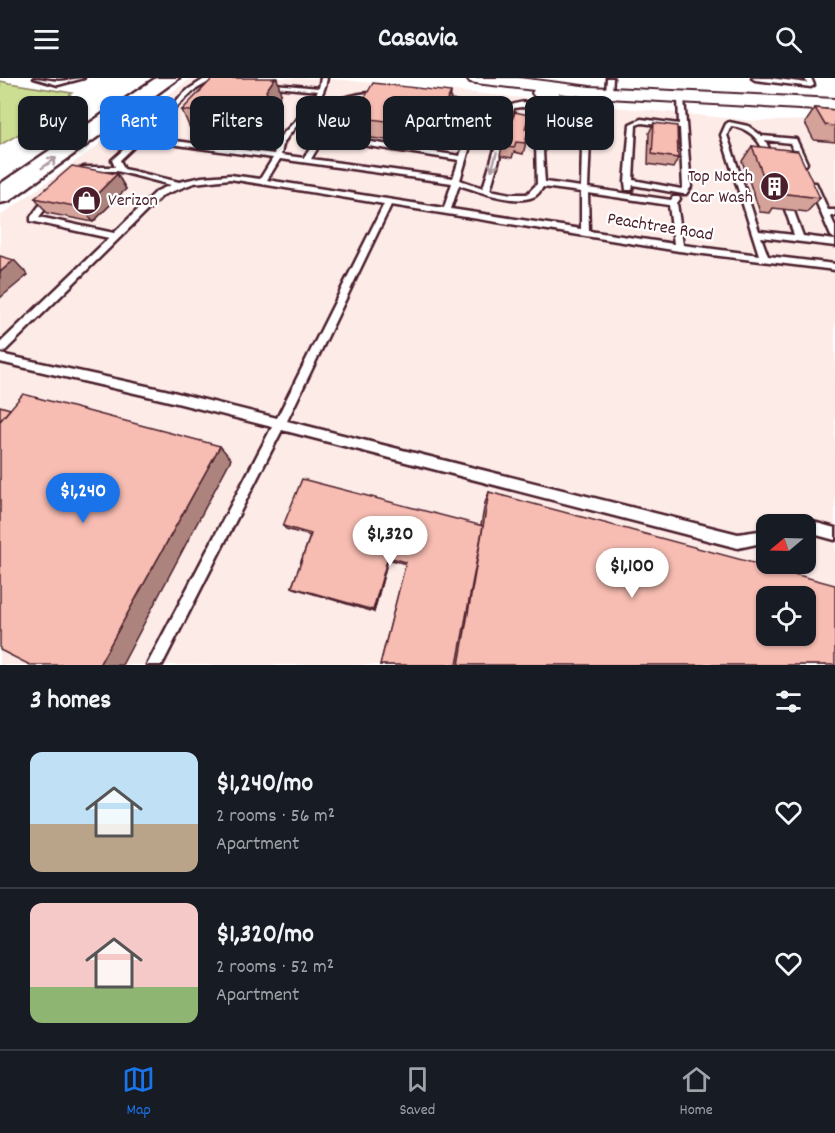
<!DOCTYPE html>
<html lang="en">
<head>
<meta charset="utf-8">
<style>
  body { margin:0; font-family:Dekko,sans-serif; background:#20242c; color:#f1f3f6; height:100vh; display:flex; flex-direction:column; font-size:22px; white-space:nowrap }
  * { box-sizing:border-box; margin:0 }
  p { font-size:20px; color:#9ea1a6 }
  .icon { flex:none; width:33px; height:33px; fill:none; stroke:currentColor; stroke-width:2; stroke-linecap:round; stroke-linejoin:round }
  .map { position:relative; height:587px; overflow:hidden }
  .side { display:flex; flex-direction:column; background:#171b24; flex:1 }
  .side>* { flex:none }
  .hud { position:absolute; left:18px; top:18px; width:800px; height:54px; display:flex; gap:12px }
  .needle { width:39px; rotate:251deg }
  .buttons { position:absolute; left:756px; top:436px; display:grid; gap:12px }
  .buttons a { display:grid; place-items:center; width:60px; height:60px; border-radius:12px; background:#171b24; box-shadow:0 2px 4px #0004; font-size:30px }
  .price { position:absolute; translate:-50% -51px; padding:0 14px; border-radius:21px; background:#fff; color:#222; font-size:20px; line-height:39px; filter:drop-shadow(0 2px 3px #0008) }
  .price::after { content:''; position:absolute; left:50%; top:36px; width:18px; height:14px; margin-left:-9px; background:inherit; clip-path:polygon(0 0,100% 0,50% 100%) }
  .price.current { background:#1a73e8; color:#fff }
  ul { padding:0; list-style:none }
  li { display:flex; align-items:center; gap:18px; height:150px; padding:0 30px }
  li+li { border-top:2px solid #363941 }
  li span { display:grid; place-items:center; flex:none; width:168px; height:120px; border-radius:12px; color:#555 }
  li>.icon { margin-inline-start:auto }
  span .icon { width:72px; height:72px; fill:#fffc; stroke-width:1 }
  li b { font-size:26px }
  h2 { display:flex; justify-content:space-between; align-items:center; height:72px; padding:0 30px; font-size:26px }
  .tag { padding:0 21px; border-radius:12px; background:#171b24; box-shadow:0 2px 4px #0004; font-size:21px; line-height:54px }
  .tag.current { background:#1a73e8; color:#fff }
  header { display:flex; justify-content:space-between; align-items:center; height:78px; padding:0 30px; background:#171b24; font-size:27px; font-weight:800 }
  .menu { display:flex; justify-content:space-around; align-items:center; height:84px; border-top:2px solid #363941; background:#171b24; font-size:16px; color:#9ea1a6 }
  .menu a { display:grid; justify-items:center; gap:3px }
  .menu .current { color:#1a73e8 }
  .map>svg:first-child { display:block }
  .built { fill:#fdebe8; fill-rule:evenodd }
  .green { fill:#ccde92; stroke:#8b7e5e; stroke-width:1.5 }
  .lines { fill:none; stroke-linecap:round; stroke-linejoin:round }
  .service-casing { stroke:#4a1f2b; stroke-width:5 }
  .secondary-casing { stroke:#4a1f2b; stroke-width:4 }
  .primary-casing { stroke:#4a1f2b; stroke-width:5 }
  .service { fill:#fff; fill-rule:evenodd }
  .secondary { fill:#fff; fill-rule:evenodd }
  .primary { fill:#fff; fill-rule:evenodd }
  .wall { fill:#d4a299; stroke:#4a1f2b; stroke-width:1.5 }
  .shaded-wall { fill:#ad847d; stroke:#4a1f2b; stroke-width:1.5 }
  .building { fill:#f7bcb2; stroke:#4a1f2b; stroke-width:1.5; fill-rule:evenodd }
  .oneway { stroke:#ae9aa0 }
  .labels { text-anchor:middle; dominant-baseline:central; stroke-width:4.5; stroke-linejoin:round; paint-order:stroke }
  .far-poi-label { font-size:18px; fill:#4a1f2b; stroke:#fff; text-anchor:end }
  .far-street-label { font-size:18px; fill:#4a1f2b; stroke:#fff }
</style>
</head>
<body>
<header><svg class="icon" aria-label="menu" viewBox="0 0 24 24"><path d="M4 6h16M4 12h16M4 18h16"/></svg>Casavia<svg class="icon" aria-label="search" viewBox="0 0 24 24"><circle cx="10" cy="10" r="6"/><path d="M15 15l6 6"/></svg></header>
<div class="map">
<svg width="835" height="587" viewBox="0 0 835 587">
  <rect width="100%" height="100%" fill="#fff"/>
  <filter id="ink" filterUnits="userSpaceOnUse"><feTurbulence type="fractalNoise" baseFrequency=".0167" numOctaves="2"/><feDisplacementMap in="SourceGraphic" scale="12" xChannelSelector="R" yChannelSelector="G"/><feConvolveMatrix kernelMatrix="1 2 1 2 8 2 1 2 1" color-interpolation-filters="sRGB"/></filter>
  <g filter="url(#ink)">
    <path class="built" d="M191 0H322L756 43 835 42V587H0V138ZM766 447H806V486H766ZM766 519H806V558H766Z"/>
    <path class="green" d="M0 3 9 5 72 15 37 46 0 67Z"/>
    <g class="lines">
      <defs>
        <g id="service">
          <path d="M34 0C42 0 51 3 59 3 67 3 75 0 84 0L58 7Z"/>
          <path d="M215 0 226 1 207 5 193 13 145 59 274 76 277 62 306 32 318 13 265 8 263 7V5L319 10 321 0H327C322 30 299 40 285 63 282 67 282 73 281 77L304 80 343 20C356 17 371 12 383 18L380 20 363 19 347 22 326 57 460 78 473 36 462 29 438 26 435 24 438 22 466 26 480 35 460 102 483 110 508 29C521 21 548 22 547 43 547 51 543 58 543 66 543 79 544 92 545 104L581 109 582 67 587 14 592 13 588 110 671 122 673 119H679L680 121 677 125 683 167 759 177 721 57 726 46 729 44 748 48 762 58 796 61 807 85 806 87H800L790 65 765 62 775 83 771 85C766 82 766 79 764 74 758 59 748 50 731 48L727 57 759 153 794 157 781 120 785 117 789 120 803 158 835 162V168L761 159 768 178 835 186V192L679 173 391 127 287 343 738 456 766 452V464L738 470 282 352 162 587H147L272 349 165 322 0 284V276L165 312 277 340 384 126 230 101 194 105 163 117 4 274 0 275V265L109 160 31 143V139L48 116H51L55 118 39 139 114 155 157 113 171 107 117 93H86L80 99H74V95L84 89H115L112 82 135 61 96 51V49L138 57 189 11 203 2ZM521 29 534 30 540 35 541 41 536 65 537 106 527 116H511L490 112 514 30ZM323 61 459 82 453 100 311 81ZM141 62 273 80 260 101 230 97 202 99 179 104 124 91 120 82ZM280 81 452 105 444 130 267 102ZM459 107C478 113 514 127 533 119 538 117 540 113 543 109L581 114V151L451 131ZM588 115 669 127 674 166 589 153Z"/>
          <path d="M607 0H613L612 15 609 17 606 15Z"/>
          <path d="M752 0H770L807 5 805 0H811L814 7 811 9 755 2Z"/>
          <path d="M681 18 684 20 691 109 686 116H683L633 107 632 112H626L625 104 630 46 641 41 679 46 678 20ZM642 45 680 50 683 109 681 111 633 102 636 47Z"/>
          <path d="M810 105H816L828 132H835V138L830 137 835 148V161L831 158 809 107Z"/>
          <path d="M813 444 835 450V462L813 456 806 457V447L801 446Z"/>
        </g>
        <path id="secondary" d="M467 0H519L590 9 835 21V33L590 19 558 15C572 21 587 30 596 43L593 47H579L558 29 535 19 532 15 534 12 476 5 470 4Z"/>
        <path id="primary" d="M156 0H179L9 123 0 125V106Z"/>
      </defs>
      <use href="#service" class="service-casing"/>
      <use href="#secondary" class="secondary-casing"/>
      <use href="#primary" class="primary-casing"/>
      <use href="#service" class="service"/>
      <use href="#secondary" class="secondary"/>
      <use href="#primary" class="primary"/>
    </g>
    <g class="wall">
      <path d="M281 16 272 30 274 41 260 60 190 50 182 32Z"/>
      <path d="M815 30 835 32V64L814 62 805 45Z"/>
      <path d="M450 32 434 68 356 58 354 39Z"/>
      <path d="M654 45 678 80 673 90 648 86 649 55Z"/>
      <path d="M526 51 527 61 523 76 514 74 512 80 500 78 502 68Z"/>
      <path d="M752 68 820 120 807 134 773 130 770 135 760 134 742 83Z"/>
      <path d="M117 96 126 111 93 144 47 135 35 120Z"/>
      <path d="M489 414 835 587H380L406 486 388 481 374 534 294 510 292 509 310 458 286 451 283 448 481 447 485 425Z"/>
    </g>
    <g class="shaded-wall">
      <path d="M275 0H277L281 16 272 30 274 41 260 60 255 41 266 13Z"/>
      <path d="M451 14 450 32 434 68V49Z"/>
      <path d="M117 96 126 111 93 144 83 130Z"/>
      <path d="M14 182 28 197 0 220V194Z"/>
      <path d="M220 368 231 381 122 587H99Z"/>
      <path d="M388 479V481L374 534 373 532Z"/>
    </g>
    <g class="building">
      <path d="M213 0H275L266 13 270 22 255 41 182 32Z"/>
      <path d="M373 5 451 14 434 49 354 39Z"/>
      <path d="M815 30 835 32V48L825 47Z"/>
      <path d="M515 34 529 37 525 51H529L525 65 516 64 514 70 502 68Z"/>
      <path d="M654 45 677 48 678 80 652 76Z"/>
      <path d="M752 68 798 73 820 120 779 115 781 120 771 119Z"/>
      <path d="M72 88 117 96 83 130 35 120Z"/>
      <path d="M0 178 14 182 0 194Z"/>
      <path d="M23 316 220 368 99 587H30L0 572V343Z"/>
      <path d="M0 328 10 331 0 343Z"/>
      <path d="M302 401 483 448 457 587H380L406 484 388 479 373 532 292 509 311 456 283 448Z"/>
      <path d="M489 414 835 507V587H459ZM766 519H806V558H766Z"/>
    </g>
    <defs><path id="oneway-shaft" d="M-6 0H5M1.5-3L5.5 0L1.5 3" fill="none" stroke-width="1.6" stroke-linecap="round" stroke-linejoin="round" transform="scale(1.5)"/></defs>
    <g class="oneway">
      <use href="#oneway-shaft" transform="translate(494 84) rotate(106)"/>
      <use href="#oneway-shaft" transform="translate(49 85) rotate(-35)"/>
    </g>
  </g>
  <defs>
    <symbol id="building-disc" viewBox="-11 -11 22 22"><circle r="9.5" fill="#4a1f2b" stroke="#fff"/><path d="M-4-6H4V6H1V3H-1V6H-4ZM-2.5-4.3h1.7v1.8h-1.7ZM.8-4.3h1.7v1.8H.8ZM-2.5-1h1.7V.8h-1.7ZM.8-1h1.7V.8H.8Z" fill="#fff"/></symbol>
    <symbol id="shop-disc" viewBox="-11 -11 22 22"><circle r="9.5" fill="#4a1f2b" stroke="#fff"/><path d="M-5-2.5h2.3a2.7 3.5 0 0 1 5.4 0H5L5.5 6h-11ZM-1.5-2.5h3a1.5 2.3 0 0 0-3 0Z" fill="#fff"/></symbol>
  </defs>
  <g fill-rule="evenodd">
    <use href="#building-disc" x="758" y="92" width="33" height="33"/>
    <use href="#shop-disc" x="70" y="106" width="33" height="33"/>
  </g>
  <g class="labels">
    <g class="far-poi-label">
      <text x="753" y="99">Top Notch<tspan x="753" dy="21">Car Wash</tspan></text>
      <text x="108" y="123" text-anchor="start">Verizon</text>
    </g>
    <g class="far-street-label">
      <text transform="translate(660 150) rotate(9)">Peachtree Road</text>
    </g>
  </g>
</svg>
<div class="buttons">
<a><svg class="needle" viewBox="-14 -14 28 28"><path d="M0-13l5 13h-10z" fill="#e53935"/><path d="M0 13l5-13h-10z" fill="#9ea1a6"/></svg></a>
<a><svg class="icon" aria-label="locate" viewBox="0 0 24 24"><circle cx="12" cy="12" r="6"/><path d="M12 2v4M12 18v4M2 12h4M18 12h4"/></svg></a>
</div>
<b class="price current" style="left:83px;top:446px">$1,240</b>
<b class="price" style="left:390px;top:489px">$1,320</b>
<b class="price" style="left:632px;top:521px">$1,100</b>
<div class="hud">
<a class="tag">Buy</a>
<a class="tag current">Rent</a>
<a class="tag">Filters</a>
<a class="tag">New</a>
<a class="tag">Apartment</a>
<a class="tag">House</a>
</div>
</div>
<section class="side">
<h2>3 homes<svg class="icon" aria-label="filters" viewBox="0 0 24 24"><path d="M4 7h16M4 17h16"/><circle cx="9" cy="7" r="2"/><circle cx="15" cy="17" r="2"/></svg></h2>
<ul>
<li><span style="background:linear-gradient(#bfe0f5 60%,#b9a48a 0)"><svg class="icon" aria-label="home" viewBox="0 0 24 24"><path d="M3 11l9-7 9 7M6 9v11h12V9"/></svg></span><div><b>$1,240/mo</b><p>2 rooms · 56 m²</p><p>Apartment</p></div><svg class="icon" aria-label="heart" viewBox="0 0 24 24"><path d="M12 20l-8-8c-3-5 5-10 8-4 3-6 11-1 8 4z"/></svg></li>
<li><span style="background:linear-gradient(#f6c9c9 70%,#8fb573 0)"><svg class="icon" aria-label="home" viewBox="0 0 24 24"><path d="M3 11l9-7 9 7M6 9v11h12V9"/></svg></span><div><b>$1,320/mo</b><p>2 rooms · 52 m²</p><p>Apartment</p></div><svg class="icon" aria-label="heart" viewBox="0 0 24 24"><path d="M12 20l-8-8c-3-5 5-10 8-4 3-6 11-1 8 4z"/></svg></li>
</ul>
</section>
<nav class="menu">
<a class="current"><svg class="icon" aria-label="map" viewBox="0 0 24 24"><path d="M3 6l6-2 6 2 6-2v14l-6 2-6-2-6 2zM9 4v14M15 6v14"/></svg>Map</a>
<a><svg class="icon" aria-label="saved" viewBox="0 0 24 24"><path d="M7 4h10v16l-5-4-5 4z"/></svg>Saved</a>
<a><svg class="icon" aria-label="home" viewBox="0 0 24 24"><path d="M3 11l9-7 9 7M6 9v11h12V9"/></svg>Home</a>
</nav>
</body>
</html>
